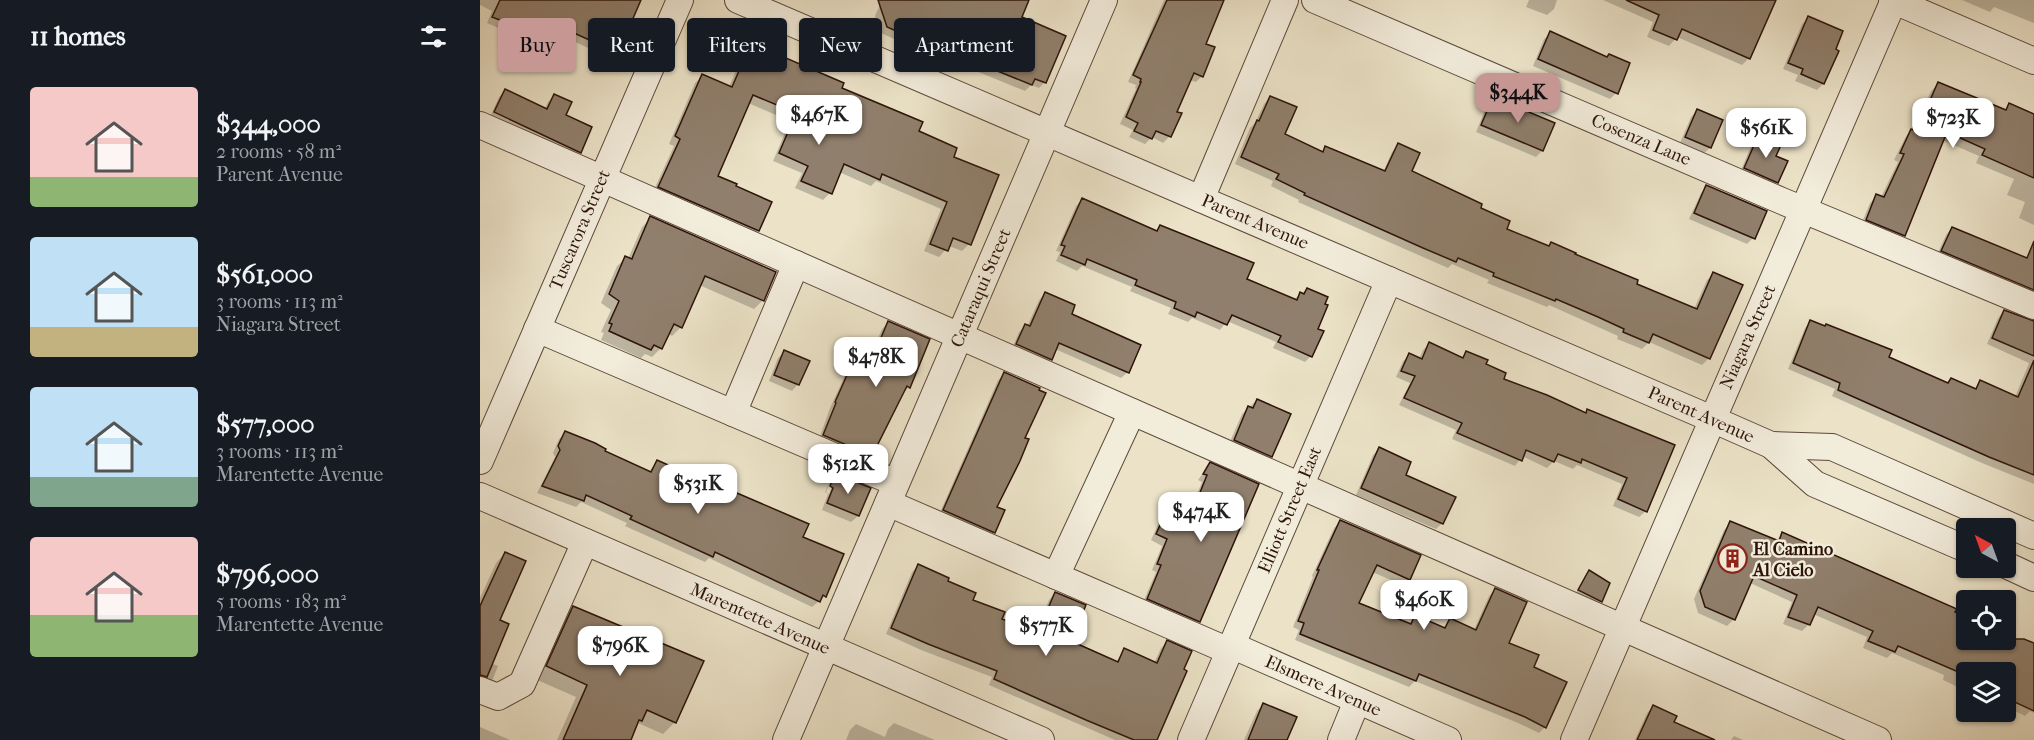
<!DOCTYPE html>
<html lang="en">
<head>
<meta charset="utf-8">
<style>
  body { margin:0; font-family:"IM FELL French Canon",serif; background:#20242c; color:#f1f3f6; height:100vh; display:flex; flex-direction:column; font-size:22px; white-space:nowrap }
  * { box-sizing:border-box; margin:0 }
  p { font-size:20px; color:#9ea1a6 }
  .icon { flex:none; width:33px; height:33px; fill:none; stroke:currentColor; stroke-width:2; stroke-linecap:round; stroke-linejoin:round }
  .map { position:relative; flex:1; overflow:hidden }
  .panel { display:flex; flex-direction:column; background:#171b24; width:480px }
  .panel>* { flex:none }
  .hud { position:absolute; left:18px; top:18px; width:570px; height:54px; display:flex; gap:12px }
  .needle { width:39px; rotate:319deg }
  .fabs { position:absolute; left:1476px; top:518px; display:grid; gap:12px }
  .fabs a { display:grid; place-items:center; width:60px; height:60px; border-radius:6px; background:#171b24; box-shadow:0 2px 4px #0004; font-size:30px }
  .price { position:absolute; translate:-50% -51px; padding:0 14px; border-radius:12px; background:#fff; color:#222; font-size:20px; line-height:39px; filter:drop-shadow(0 2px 3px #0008) }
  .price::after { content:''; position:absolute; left:50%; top:36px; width:18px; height:14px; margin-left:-9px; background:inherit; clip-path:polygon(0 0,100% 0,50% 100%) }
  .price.active { background:#c59692; color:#111 }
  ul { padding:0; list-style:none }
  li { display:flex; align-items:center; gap:18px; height:150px; padding:0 30px }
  li span { display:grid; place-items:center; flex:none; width:168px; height:120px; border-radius:6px; color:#555 }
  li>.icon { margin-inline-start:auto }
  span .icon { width:72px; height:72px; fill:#fffc; stroke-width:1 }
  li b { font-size:26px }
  h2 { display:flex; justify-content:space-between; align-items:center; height:72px; padding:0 30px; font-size:26px }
  .chip { padding:0 21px; border-radius:6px; background:#171b24; box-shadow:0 2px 4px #0004; font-size:21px; line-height:54px }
  .chip.active { background:#c59692; color:#111 }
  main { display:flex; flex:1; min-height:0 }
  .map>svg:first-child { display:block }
  .shadow { fill:#0003; fill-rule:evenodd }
  .building { fill:#907f6c; stroke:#2d140a; stroke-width:1.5 }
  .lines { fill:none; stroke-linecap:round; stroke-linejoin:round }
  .minor-casing { stroke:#5c4839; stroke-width:28 }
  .minor { stroke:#f2ecdb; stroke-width:26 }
  .labels { text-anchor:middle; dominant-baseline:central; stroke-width:5; stroke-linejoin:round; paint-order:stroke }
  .street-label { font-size:18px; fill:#2d140a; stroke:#f2ecdb }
  .poi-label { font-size:18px; font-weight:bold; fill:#2d140a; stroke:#f2ecdb; text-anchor:start }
</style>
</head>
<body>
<main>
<section class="panel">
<h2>11 homes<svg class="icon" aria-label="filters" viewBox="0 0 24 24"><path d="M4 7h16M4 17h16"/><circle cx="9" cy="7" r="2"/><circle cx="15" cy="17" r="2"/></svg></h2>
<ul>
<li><span style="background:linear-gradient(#f6c9c9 75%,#8fb573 0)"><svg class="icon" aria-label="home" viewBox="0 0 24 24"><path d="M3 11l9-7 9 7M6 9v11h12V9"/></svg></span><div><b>$344,000</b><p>2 rooms · 58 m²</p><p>Parent Avenue</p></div></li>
<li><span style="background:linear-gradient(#bfe0f5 75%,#c2b280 0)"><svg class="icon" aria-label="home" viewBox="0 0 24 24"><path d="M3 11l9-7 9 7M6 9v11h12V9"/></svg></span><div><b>$561,000</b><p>3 rooms · 113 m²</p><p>Niagara Street</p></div></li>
<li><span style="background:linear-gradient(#bfe0f5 75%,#7fa58c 0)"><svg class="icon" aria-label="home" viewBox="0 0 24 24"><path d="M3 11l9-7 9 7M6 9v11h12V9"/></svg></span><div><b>$577,000</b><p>3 rooms · 113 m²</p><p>Marentette Avenue</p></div></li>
<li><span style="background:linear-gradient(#f6c9c9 65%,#8fb573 0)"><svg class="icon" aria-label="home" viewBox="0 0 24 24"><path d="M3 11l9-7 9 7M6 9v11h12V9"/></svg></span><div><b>$796,000</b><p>5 rooms · 183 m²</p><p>Marentette Avenue</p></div></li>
</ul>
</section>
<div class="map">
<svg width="1554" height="740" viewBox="0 0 1554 740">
  <rect width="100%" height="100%" fill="#ebe2c7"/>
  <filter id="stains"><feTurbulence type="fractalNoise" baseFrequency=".00333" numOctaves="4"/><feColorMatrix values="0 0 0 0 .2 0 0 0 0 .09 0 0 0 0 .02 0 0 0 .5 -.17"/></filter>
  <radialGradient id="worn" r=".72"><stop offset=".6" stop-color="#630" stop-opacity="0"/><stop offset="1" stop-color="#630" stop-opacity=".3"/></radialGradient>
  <g class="shadow">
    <path d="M0 0H160L136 52 130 58 78 34 76 41 70 47 32 31 30 33 7 23 12 11 0 5Z"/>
    <path d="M402 0H537L540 18 565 82 559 88 551 85 545 91 467 59 464 62 401 33 395 16Z"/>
    <path d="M684 0H742L725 45 722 76 716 82 709 80 696 112 700 114 690 136 683 143 672 137 665 144 649 137 653 130 640 124 656 89 655 88 656 85 648 82Z"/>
    <path d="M1049 0H1077L1074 9 1067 15 1046 7Z"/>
    <path d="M1123 0H1294L1269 58 1262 65 1197 37 1189 46 1167 37 1173 22Z"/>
    <path d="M1482 0H1554V23L1514 7 1510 12Z"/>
    <path d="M1328 18 1357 51 1343 84 1337 90 1315 81 1318 75 1303 69 1322 24Z"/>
    <path d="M1071 33 1136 93 1130 99 1053 66 1064 39Z"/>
    <path d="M271 45 360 88 437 132 472 158 489 244 482 251 469 246 459 257 444 251 461 209 396 181 391 186 359 172 350 193 343 200 315 188 322 173 293 161 310 121 268 103 236 177 254 187 290 203 278 231 271 238 172 194 194 146 189 144 215 83 222 76 249 87 264 52Z"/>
    <path d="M1458 84 1524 111 1530 105 1554 115V225L1539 218 1545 202 1527 195 1534 179 1496 163 1499 156 1462 140 1424 235 1416 242 1380 227 1390 203 1397 196 1401 197 1418 162 1414 160 1425 138 1439 117 1451 91Z"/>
    <path d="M25 91 64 110 68 102 74 96 99 152 93 158 9 119 19 97Z"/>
    <path d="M790 97 803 134 841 153 846 147 903 172 912 152 918 145 930 172 999 209 1025 229 1214 309 1227 280 1233 274 1229 358 1222 365 1169 342 1162 349 1137 339 1138 336 1069 305 1067 307 1007 283 1009 280 972 264 968 268 818 202 819 200 791 186 793 181 755 164 770 128 775 123 784 104Z"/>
    <path d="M1013 99 1074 124 1062 151 1056 157 996 132 1007 105Z"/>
    <path d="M1217 111 1241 121 1230 148 1223 154 1200 143 1211 117Z"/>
    <path d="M1279 135 1300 144 1294 157 1297 182 1291 188 1259 175 1273 141Z"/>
    <path d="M1227 187 1273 238 1267 244 1209 219 1221 193Z"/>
    <path d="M602 200 675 232 680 227 765 280 813 300 827 289 836 329 831 356 825 362 793 348 796 342 747 321 740 330 712 318 708 322 688 314 691 308 650 291 652 287 602 266 597 271 576 261 580 252 576 251 596 206Z"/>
    <path d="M171 218 283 300 274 309 219 285 201 327 192 336 188 334 181 348 172 357 165 354 161 358 121 340 124 333 121 332 131 310 121 303 137 266 146 258 148 259 162 227Z"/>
    <path d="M1472 228 1554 262V298L1456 257 1466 235Z"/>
    <path d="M565 294 590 314 648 372 641 378 575 349 570 359 564 365 531 351 539 332 545 326 547 327 559 300Z"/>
    <path d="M1524 311 1554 322V484L1502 463 1352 396 1355 389 1308 369 1325 328 1331 322 1467 384 1471 380 1494 390 1500 382 1535 397 1549 363 1507 344 1518 318Z"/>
    <path d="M408 323 429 387 423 393 395 447 397 448 393 457 387 463 338 442 350 408 378 347 384 340 395 345 402 329Z"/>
    <path d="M949 344 981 358 986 353 1022 380 1104 414 1108 411 1193 446 1166 511 1159 517 1133 506 1142 484 1097 465 1093 469 1074 461 1067 468 1042 456 1035 466 972 439 976 430 919 405 930 383 916 377 923 361 930 355 939 359 943 350Z"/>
    <path d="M305 352 318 384 312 391 289 381 298 358Z"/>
    <path d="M524 374 543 439 515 508 514 532 508 538 458 517 518 380Z"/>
    <path d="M777 400 790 456 784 462 748 446 762 414Z"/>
    <path d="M85 433 169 472 177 461 321 538 345 596 332 607 229 558 225 562 145 526 147 523 101 502 96 507 57 493 75 457 73 453 79 439Z"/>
    <path d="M899 449 962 523 956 529 876 495 893 455Z"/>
    <path d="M730 464 718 621 712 627 662 605 676 572 672 570 682 546 671 540 681 518 687 512 706 521 722 482 718 480Z"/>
    <path d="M356 475 389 489 378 516 371 522 342 510 348 494 345 492 350 481ZM351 480H354L349 494 346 492Z"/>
    <path d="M860 522 929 579 923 585 892 572 876 604 928 625 935 616 963 628 970 619 994 630 1009 596 1015 590 1027 643 1052 667 1065 727 1059 733 1038 723 935 681 929 687 815 640 819 630 813 627 833 577 832 576 854 528Z"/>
    <path d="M1251 523 1296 541 1302 534 1330 548 1442 593 1441 595 1486 619V639H1526V637L1538 643H1554V713L1550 711 1545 716 1526 707V672H1486V691L1463 680 1464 675 1412 653 1407 658 1383 648 1387 637 1333 614 1329 624 1322 631 1303 624 1312 602 1270 583 1254 619 1247 626 1218 613 1214 599 1244 530Z"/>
    <path d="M25 553 11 663 18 666 13 679 4 688 0 687V598L16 563Z"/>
    <path d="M438 566 466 582 520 620 555 633 569 600 575 593 589 642 636 662 645 650 674 663 681 648 687 642 675 740H635L509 685 512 677 441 650 406 634 432 572Z"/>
    <path d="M1107 574 1121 601 1118 604 1096 593Z"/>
    <path d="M93 608 195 722 183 734 158 723 149 740H77L96 697 55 679 81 620Z"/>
    <path d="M783 705 806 740H764L777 711Z"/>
    <path d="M1173 707 1192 722 1221 740H1155L1167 713Z"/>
    <path d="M414 723 455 740H366L370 730 376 724 405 737 408 729Z"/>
    <path d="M0 727 30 740H0Z"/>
    <path d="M1254 736 1263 740H1251Z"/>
  </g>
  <g class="building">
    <path d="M20 0H161L138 53 83 28 77 42 39 25 38 27 12 17Z"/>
    <path d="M398 0H549L542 17 586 36 566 83 555 79 552 85 473 53 472 56 407 27Z"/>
    <path d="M687 0H744L726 44 735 47 723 77 714 73 697 112 702 113 691 137 676 131 672 139 654 131 658 123 646 117 661 82H660L661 79 653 75Z"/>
    <path d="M1146 0H1296L1270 59 1202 29 1197 40 1173 30 1179 15Z"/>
    <path d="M1328 16 1363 31 1356 49 1359 51 1344 84 1321 74 1323 69 1308 63Z"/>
    <path d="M1070 31 1127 57 1129 54 1150 63 1138 94 1058 59Z"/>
    <path d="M271 43 364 83 362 88 443 122 439 131 477 148 474 157 519 175 491 245 473 238 468 251 450 244 467 202 402 174 400 180 364 164 352 194 321 181 328 166 299 153 316 113 273 95 238 176 257 184 256 186 292 202 279 231 178 187 200 139 195 136 222 74 252 87Z"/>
    <path d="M1458 82 1526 110 1529 103 1554 114V178L1502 155 1505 149 1467 132 1425 236 1386 220 1396 194 1404 197 1424 154 1420 153 1431 129 1433 130 1440 115 1443 116Z"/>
    <path d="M25 89 67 109 74 94 92 102 86 115 112 127 101 153 14 112Z"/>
    <path d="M790 96 817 107 805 134 843 152 845 146 905 171 918 143 940 153 932 171 1002 204 1001 208 1030 221 1027 229 1069 246 1071 242 1096 253 1095 254 1158 280 1157 284 1217 309 1233 272 1263 285 1230 359 1173 334 1169 343 1143 332 1144 329 1118 317 1076 299 1075 301 1013 276 1014 273 978 258 976 262 943 248 824 195 825 193 796 179 799 174 761 157 777 120 779 121Z"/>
    <path d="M1013 97 1075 123 1063 151 1001 125Z"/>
    <path d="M1217 109 1243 120 1231 148 1205 137Z"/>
    <path d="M1278 136H1286L1302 143 1296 156 1308 161 1298 183 1264 168Z"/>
    <path d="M1226 185 1287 211 1275 239 1214 213Z"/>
    <path d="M602 198 677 231 680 225 774 263 767 279 817 300 820 292 824 294 827 288 848 297 845 304 848 305 838 329 844 331 832 357 798 342 801 336 752 315 747 325 717 312 715 317 694 308 696 302 655 285 657 280 607 259 605 265 581 255 585 246 581 245Z"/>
    <path d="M170 216 296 272 284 301 225 276 202 328 194 324 182 349 174 345 171 350 129 331 132 324 129 323 139 301 129 294 145 256 152 259 153 256Z"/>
    <path d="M1472 227 1547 258 1554 241V290L1461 251Z"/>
    <path d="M565 292 595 305 592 314 661 345 649 373 579 343 572 360 536 344 545 324 550 326Z"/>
    <path d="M1524 310 1554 321V356L1512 338Z"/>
    <path d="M1330 320 1345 326 1346 324 1412 350 1409 357 1468 383 1471 378 1496 389 1500 380 1538 397 1554 360V475L1509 457 1358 390 1360 383 1313 363Z"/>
    <path d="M408 321 450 339 430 388 427 386 397 446 399 447 395 457 343 435 356 403 355 402 383 339 398 345Z"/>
    <path d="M949 342 983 358 986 351 1008 360 1006 364 1026 373 1024 379 1067 395 1106 413 1107 409 1195 445 1167 512 1138 499 1147 478 1102 459 1101 463 1078 454 1074 462 1046 450 1042 461 977 433 982 423 924 398 935 376 921 371 929 353 942 359Z"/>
    <path d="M304 350 330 361 319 385 294 375Z"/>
    <path d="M524 372 560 388 559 390 566 393 545 438 549 439 540 461 517 507 525 510 515 533 463 510Z"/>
    <path d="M777 399 811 414 792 457 754 440 768 406 773 408Z"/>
    <path d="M85 431 115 443 126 449 125 451 171 472 177 460 235 486 236 484 329 524 323 537 364 554 346 597 343 595 340 602 235 552 233 557 150 519 152 516 106 495 104 501 62 486 80 450 78 446Z"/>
    <path d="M899 447 931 462 926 475 976 497 963 524 881 488Z"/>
    <path d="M730 462 779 484 720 622 667 599 681 565 677 564 687 539 676 534 687 510 709 520 727 475 723 474Z"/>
    <path d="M355 473 391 488 379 516 347 503 353 488 350 486Z"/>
    <path d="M860 520 941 555 930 580 897 565 879 603 931 624 935 615 965 628 970 618 996 630 1015 588 1047 602 1029 643 1059 655 1054 667 1087 682 1066 728 1045 717 939 674 936 681 820 634 824 623 818 621 839 570H837Z"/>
    <path d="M1250 521 1299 541 1302 532 1477 609 1475 612 1486 617V639H1544L1554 643V711L1526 698V672L1483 674 1418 646 1415 652 1388 641 1393 631 1338 607 1330 625 1308 617 1317 595 1274 576 1255 620 1225 607 1220 591Z"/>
    <path d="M25 552 46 561 20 620 29 624 7 677 0 675V606Z"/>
    <path d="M438 564 469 578 468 581 496 593 493 600 525 612 522 619 558 632 575 592 606 605 591 641 638 662 644 648 677 663 687 640 712 651 704 669 707 671 677 740H654L606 720 514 679 517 671 448 644 411 628Z"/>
    <path d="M1109 570 1130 583 1122 602 1098 590Z"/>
    <path d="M93 606 224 661 196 723 167 710 162 721 159 720 151 740H83L107 685 66 666Z"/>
    <path d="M783 703 817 717 807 740H768Z"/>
    <path d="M1173 705 1197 716 1194 722 1235 740H1157Z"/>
  </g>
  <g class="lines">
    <defs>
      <g id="minor">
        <path d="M258 0 1232 419 1291 445 1335 484 1486 549"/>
        <path d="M835 0 1302 201 1554 306"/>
        <path d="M1412 0 1554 61"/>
        <path d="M0 125 1398 740"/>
        <path d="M721 199 805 0"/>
        <path d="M57 329 416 483"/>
        <path d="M253 413 316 264"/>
        <path d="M1291 445 1352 447 1554 536"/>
        <path d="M0 461 200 0"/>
        <path d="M0 496 561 740"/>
        <path d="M408 503 749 651"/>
        <path d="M1526 565 1554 578"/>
        <path d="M576 576 652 412"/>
        <path d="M751 645 968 740"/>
        <path d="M0 690 18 697 42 684 105 542"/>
        <path d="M306 740 624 0"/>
        <path d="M711 740 909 280"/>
        <path d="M861 740 877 701"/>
        <path d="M1094 740 1414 0"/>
      </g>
    </defs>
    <use href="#minor" class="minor-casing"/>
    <use href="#minor" class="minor"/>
  </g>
  <defs>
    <symbol id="building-ring" viewBox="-11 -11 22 22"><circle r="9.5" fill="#f2ecdb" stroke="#8f2418" stroke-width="1.5"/><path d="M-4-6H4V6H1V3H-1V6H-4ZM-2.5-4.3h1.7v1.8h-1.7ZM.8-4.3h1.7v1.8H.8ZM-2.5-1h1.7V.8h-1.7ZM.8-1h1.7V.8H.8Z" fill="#8f2418"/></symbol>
  </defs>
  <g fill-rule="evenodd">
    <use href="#building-ring" x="1236" y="542" width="33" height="33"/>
  </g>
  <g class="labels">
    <g class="street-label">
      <text transform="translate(1161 140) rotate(23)">Cosenza Lane</text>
      <text transform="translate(775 222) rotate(23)">Parent Avenue</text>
      <text transform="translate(100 230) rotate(-67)">Tuscarora Street</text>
      <text transform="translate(501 288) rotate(-67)">Cataraqui Street</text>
      <text transform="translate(1268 337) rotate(-66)">Niagara Street</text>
      <text transform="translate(1221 415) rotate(24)">Parent Avenue</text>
      <text transform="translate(810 510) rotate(-67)">Elliott Street East</text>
      <text transform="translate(280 619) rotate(24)">Marentette Avenue</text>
      <text transform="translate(843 686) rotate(24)">Elsmere Avenue</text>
    </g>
    <g class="poi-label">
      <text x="1273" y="549">El Camino<tspan x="1273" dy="21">Al Cielo</tspan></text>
    </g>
  </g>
  <rect width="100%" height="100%" filter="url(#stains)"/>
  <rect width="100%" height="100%" fill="url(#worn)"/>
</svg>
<div class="fabs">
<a><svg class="needle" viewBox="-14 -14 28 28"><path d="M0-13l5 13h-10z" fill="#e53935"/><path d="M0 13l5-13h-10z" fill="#9ea1a6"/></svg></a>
<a><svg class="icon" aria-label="locate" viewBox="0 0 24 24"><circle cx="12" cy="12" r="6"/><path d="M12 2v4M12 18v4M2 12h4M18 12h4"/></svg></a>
<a><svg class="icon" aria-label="layers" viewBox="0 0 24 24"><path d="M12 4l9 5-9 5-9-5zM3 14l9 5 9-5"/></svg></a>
</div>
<b class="price active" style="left:1038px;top:124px">$344K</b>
<b class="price" style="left:339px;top:146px">$467K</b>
<b class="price" style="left:1473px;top:149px">$723K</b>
<b class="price" style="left:1286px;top:159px">$561K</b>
<b class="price" style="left:396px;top:388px">$478K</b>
<b class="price" style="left:368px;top:495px">$512K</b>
<b class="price" style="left:218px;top:515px">$531K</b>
<b class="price" style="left:721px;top:543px">$474K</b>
<b class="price" style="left:944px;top:631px">$460K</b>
<b class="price" style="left:566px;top:657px">$577K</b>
<b class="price" style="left:140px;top:677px">$796K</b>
<div class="hud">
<a class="chip active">Buy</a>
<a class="chip">Rent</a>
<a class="chip">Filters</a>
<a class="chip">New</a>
<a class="chip">Apartment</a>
</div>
</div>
</main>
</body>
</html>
